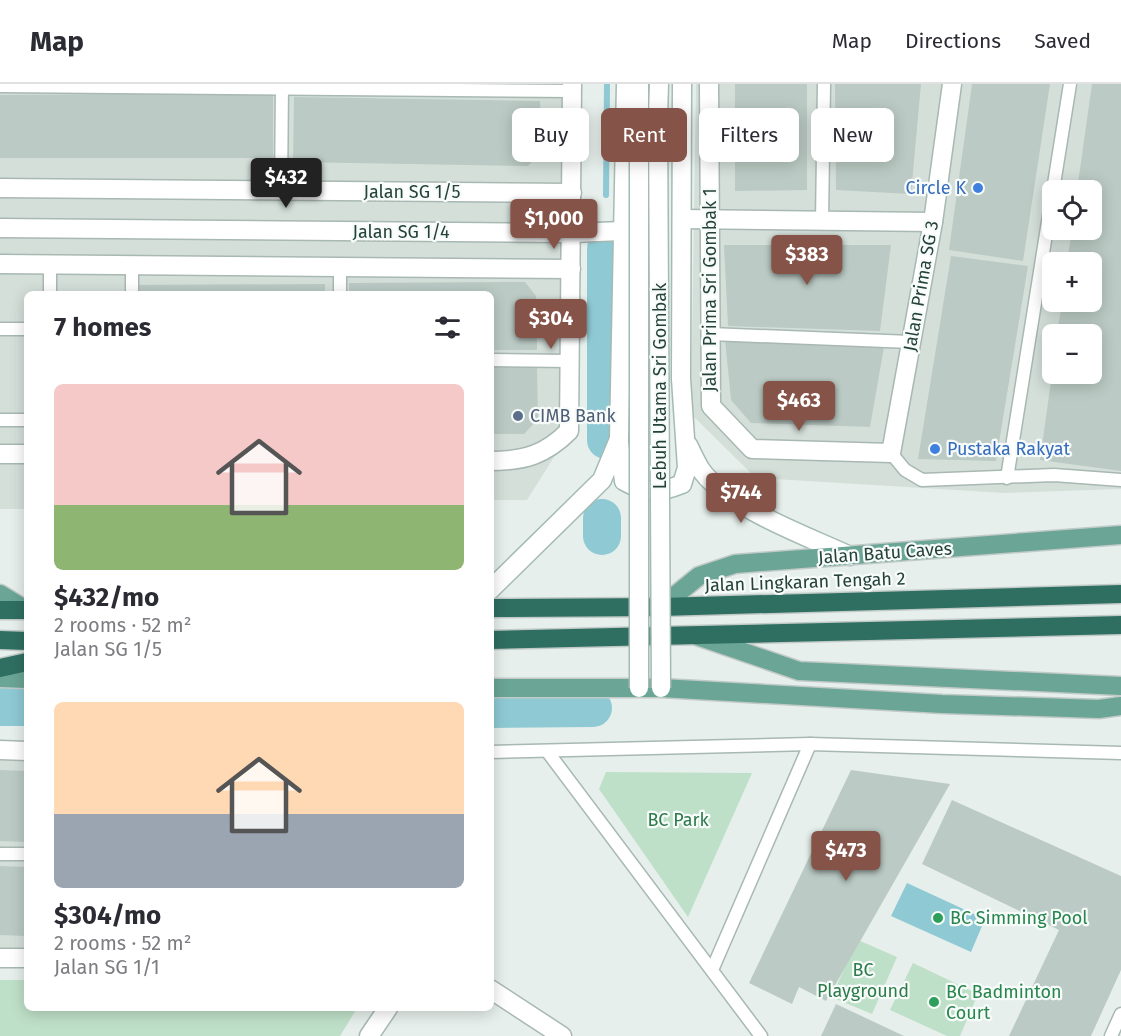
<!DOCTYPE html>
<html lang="en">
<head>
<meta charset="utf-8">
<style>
  body { margin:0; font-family:"Fira Sans",sans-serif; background:#f7f7f7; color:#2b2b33; height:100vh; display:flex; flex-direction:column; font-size:22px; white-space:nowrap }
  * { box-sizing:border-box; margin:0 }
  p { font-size:20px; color:#7c7c81 }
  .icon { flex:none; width:33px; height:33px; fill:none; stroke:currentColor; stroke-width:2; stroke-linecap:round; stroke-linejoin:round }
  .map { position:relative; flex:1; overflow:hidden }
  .panel { position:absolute; left:24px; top:207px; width:470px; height:720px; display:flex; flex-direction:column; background:#fff; border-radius:9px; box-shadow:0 3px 15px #0003 }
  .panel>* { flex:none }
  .guide { position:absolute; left:512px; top:24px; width:519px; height:54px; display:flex; gap:12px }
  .buttons { position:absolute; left:1042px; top:96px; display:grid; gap:12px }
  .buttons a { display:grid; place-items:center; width:60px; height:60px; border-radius:9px; background:#fff; box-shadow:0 3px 15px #0003; font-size:30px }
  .price { position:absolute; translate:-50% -51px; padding:0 14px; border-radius:6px; background:#855347; color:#fff; font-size:20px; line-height:39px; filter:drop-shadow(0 2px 3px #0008) }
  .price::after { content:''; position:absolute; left:50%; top:36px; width:18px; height:14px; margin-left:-9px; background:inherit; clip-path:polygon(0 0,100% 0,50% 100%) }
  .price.current { background:#222; color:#fff }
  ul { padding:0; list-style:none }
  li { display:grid; align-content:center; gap:12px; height:318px; padding:0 30px }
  li span { display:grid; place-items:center; height:186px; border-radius:9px; color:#555 }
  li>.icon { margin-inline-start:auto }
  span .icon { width:108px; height:108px; fill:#fffc; stroke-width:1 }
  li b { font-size:26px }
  h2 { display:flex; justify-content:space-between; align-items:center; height:72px; padding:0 30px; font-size:26px }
  .tag { padding:0 21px; border-radius:9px; background:#fff; box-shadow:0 3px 15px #0003; font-size:21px; line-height:54px }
  .tag.current { background:#855347; color:#fff }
  header { display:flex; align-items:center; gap:36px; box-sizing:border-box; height:84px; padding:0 30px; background:#fff; border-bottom:2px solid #e1e1e2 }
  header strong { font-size:28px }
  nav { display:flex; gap:33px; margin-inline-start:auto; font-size:21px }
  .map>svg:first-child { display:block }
  .built { fill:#d4dfda; fill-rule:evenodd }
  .green { fill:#bfe0c8 }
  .water { fill:#8ec9d4 }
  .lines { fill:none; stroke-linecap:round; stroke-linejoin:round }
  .stream { stroke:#8ec9d4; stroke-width:6 }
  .river { stroke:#8ec9d4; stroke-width:38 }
  .building { fill:#bbcac4 }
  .lane-casing { stroke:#a8b8b2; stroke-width:15 }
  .street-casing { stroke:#a8b8b2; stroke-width:21 }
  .secondary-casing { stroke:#a4bbb3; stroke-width:21 }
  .primary-casing { stroke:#c2cac8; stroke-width:21 }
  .highway-casing { stroke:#c2cac8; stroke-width:21 }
  .lane { stroke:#fff; stroke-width:12 }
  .street { stroke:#fff; stroke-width:18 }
  .secondary { stroke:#fff; stroke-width:18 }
  .primary { stroke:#6aa596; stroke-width:18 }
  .highway { stroke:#2f6f62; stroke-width:18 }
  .secondary-bridge-casing { stroke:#a4bbb3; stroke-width:21; stroke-linecap:butt }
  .secondary-bridge { stroke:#fff; stroke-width:18 }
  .shop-dot { fill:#3f7fe0; stroke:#f7fbf9; stroke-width:2 }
  .service-dot { fill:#5c6f8a; stroke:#f7fbf9; stroke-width:2 }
  .leisure-dot { fill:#2e9e5b; stroke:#f7fbf9; stroke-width:2 }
  .labels { text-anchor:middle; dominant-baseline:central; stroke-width:4.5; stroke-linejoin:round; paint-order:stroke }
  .shop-label { font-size:18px; fill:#366cbe; stroke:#f7fbf9; text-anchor:end }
  .street-label { font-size:18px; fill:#24423a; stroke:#f7fbf9 }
  .service-label { font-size:18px; fill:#4e5e75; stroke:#f7fbf9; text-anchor:start }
  .park-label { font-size:18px; fill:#2d7a4b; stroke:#f7fbf9 }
  .leisure-label { font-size:18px; fill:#27864d; stroke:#f7fbf9; text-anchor:start }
</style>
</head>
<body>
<header>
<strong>Map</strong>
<nav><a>Map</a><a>Directions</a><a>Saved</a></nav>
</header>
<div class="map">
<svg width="1121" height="952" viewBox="0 0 1121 952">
  <rect width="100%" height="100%" fill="#e6efeb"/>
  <g class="built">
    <path d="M0 0H568L566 354 527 416H491L490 210H27V425H0Z"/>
    <path d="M696 0H1121V405L1005 409 756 394 691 330ZM1053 106H1092V146H1053ZM1053 178H1092V218H1053ZM1053 250H1092V290H1053Z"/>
    <path d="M0 672H27V867L0 866Z"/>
  </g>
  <g class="green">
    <path d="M606 688 752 689 688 833 599 705Z"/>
    <path d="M858 856 897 873 872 930 831 913Z"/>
    <path d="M913 879 978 910 960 952H947L890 926Z"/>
    <path d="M0 896H27V924H357L340 952H0Z"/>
  </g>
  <path class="water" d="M907 799 985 835 971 868 891 832Z"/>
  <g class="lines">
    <path class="stream" d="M606 111 607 0"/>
    <g class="river">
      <path d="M606 165V356"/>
      <path d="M602 434V452"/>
      <path d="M0 623H27"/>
      <path d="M490 625 593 624"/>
    </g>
  </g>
  <g class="building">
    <path d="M735 0H807V106L735 107Z"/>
    <path d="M835 0H921L911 110 836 106Z"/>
    <path d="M972 0H1050L1023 177 949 166Z"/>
    <path d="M1092 0H1121V387L1040 376 1052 290H1092V250H1057L1062 218H1092V178H1067L1072 146H1092V106H1077Z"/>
    <path d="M273 9V74H0V11Z"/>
    <path d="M294 13 540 17 542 67 528 82 293 78Z"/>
    <path d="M724 161H891L880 247 728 242Z"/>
    <path d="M951 172 1028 182 996 377 918 375Z"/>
    <path d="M525 198 536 212 537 266H490V210H349V199Z"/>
    <path d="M325 200V210H136V201Z"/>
    <path d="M725 256 884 263 870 343 751 339 731 316Z"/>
    <path d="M490 281H537L538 335 524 350H490Z"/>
    <path d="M0 686 27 687V758L0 757Z"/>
    <path d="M851 686 950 700 826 917 799 903 792 920 749 899Z"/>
    <path d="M952 716 1121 792V886L1091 952H1009L1059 846 922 780Z"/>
    <path d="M0 782 27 783V852L0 851Z"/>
    <path d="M836 920 904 952H821Z"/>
  </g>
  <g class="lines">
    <defs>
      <g id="lane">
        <path d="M0 2 572 7"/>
        <path d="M281 107 282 0"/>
        <path d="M822 137 824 0"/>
        <path d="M50 181V210"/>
        <path d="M340 183V210"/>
        <path d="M132 210V181"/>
        <path d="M0 245H27"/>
        <path d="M710 250 911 258"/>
        <path d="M490 276 569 277"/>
        <path d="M0 336H27"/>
        <path d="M891 369 905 386 922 396 1054 391 1121 396"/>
        <path d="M1007 394 1070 0"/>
        <path d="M547 667 761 952"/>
        <path d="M490 668 810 660 1121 669"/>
        <path d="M0 770H27"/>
        <path d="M712 886 810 660"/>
        <path d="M1111 952 1121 930"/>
      </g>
      <g id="street">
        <path d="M709 0 711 322 752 365 891 369 933 138 952 0"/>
        <path d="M0 104 572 109"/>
        <path d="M683 135 933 138"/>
        <path d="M0 144 572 149 622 147"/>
        <path d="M0 180 571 185"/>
        <path d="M0 370H27"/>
        <path d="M490 377C524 377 545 371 569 347L572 0"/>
        <path d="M0 666 27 667"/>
        <path d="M0 874H27"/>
        <path d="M490 905 562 952"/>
        <path d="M369 952 388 924"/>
      </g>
      <g id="secondary">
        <path d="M639 0V33"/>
        <path d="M658 32 659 0"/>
        <path d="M619 359 624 397C647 410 657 410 682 400L687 384 681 295 682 0"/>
        <path d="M688 361C692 369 696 378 701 386 728 424 807 452 850 472"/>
        <path d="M490 506 602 396 619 355 626 0"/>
      </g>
      <g id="primary">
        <path d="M0 510 26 526"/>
        <path d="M661 523 699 492 735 480 1121 451"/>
        <path d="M697 552 799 587 1121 602"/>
        <path d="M0 594 27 595"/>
        <path d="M490 604H661L942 620 1099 625 1121 622"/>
      </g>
      <g id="highway">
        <path d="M490 524 661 523 1121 510"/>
        <path d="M0 526H27"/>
        <path d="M0 556 27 557"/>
        <path d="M490 556 1121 541"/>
        <path d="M0 584 27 578"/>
      </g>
    </defs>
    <use href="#lane" class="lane-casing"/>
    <use href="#street" class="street-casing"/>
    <use href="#secondary" class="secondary-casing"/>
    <use href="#primary" class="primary-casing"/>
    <use href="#highway" class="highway-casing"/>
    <use href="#lane" class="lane"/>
    <use href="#street" class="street"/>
    <use href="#secondary" class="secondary"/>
    <use href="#primary" class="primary"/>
    <use href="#highway" class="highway"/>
    <defs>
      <g id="secondary-bridge">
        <path d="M658 32 661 604"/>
        <path d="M639 33V604"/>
      </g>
    </defs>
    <use href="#secondary-bridge" class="secondary-bridge-casing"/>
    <use href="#secondary-bridge" class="secondary-bridge"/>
  </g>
  <g class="shop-dot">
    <circle cx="978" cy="104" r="6"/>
    <circle cx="935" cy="365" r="6"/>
  </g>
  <circle class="service-dot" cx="518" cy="332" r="6"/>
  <g class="leisure-dot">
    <circle cx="938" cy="834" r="6"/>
    <circle cx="934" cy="918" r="6"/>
  </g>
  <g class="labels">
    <g class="shop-label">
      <text x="966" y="104">Circle K</text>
      <text x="947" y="365" text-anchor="start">Pustaka Rakyat</text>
    </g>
    <g class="street-label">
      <text x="412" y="108">Jalan SG 1/5</text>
      <text x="401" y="148">Jalan SG 1/4</text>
      <text transform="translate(921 202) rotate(-80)">Jalan Prima SG 3</text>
      <text transform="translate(710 206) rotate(-90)">Jalan Prima Sri Gombak 1</text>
      <text transform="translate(660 302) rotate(-90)">Lebuh Utama Sri Gombak</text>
      <text transform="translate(885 469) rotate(-4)">Jalan Batu Caves</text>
      <text transform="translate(805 498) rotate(-2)">Jalan Lingkaran Tengah 2</text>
    </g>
    <g class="service-label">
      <text x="530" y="332">CIMB Bank</text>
    </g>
    <g class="park-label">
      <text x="678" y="736">BC Park</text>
      <text x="863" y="886">BC<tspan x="863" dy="21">Playground</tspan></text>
    </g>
    <g class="leisure-label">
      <text x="950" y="834">BC Simming Pool</text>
      <text x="946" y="908">BC Badminton<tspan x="946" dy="21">Court</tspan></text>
    </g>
  </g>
</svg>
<div class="buttons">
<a><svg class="icon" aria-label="locate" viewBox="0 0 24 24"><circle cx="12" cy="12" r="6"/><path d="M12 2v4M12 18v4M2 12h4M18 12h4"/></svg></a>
<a>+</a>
<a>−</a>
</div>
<b class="price current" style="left:286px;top:125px">$432</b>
<b class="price" style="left:554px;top:166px">$1,000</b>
<b class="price" style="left:807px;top:202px">$383</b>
<b class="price" style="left:551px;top:266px">$304</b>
<b class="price" style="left:799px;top:348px">$463</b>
<b class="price" style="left:741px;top:440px">$744</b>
<b class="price" style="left:846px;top:798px">$473</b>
<div class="guide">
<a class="tag">Buy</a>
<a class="tag current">Rent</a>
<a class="tag">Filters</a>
<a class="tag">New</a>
</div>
<section class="panel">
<h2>7 homes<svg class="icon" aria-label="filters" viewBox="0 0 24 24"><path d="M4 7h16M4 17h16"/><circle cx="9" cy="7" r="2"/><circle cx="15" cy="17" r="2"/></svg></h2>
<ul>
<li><span style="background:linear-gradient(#f6c9c9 65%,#8fb573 0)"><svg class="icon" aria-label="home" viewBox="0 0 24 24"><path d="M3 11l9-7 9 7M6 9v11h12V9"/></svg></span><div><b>$432/mo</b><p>2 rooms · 52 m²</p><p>Jalan SG 1/5</p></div></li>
<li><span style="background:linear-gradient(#ffd9b3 60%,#9aa5b1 0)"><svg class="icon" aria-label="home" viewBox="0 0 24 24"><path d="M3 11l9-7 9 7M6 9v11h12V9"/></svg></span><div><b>$304/mo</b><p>2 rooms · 52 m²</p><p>Jalan SG 1/1</p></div></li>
</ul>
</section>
</div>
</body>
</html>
